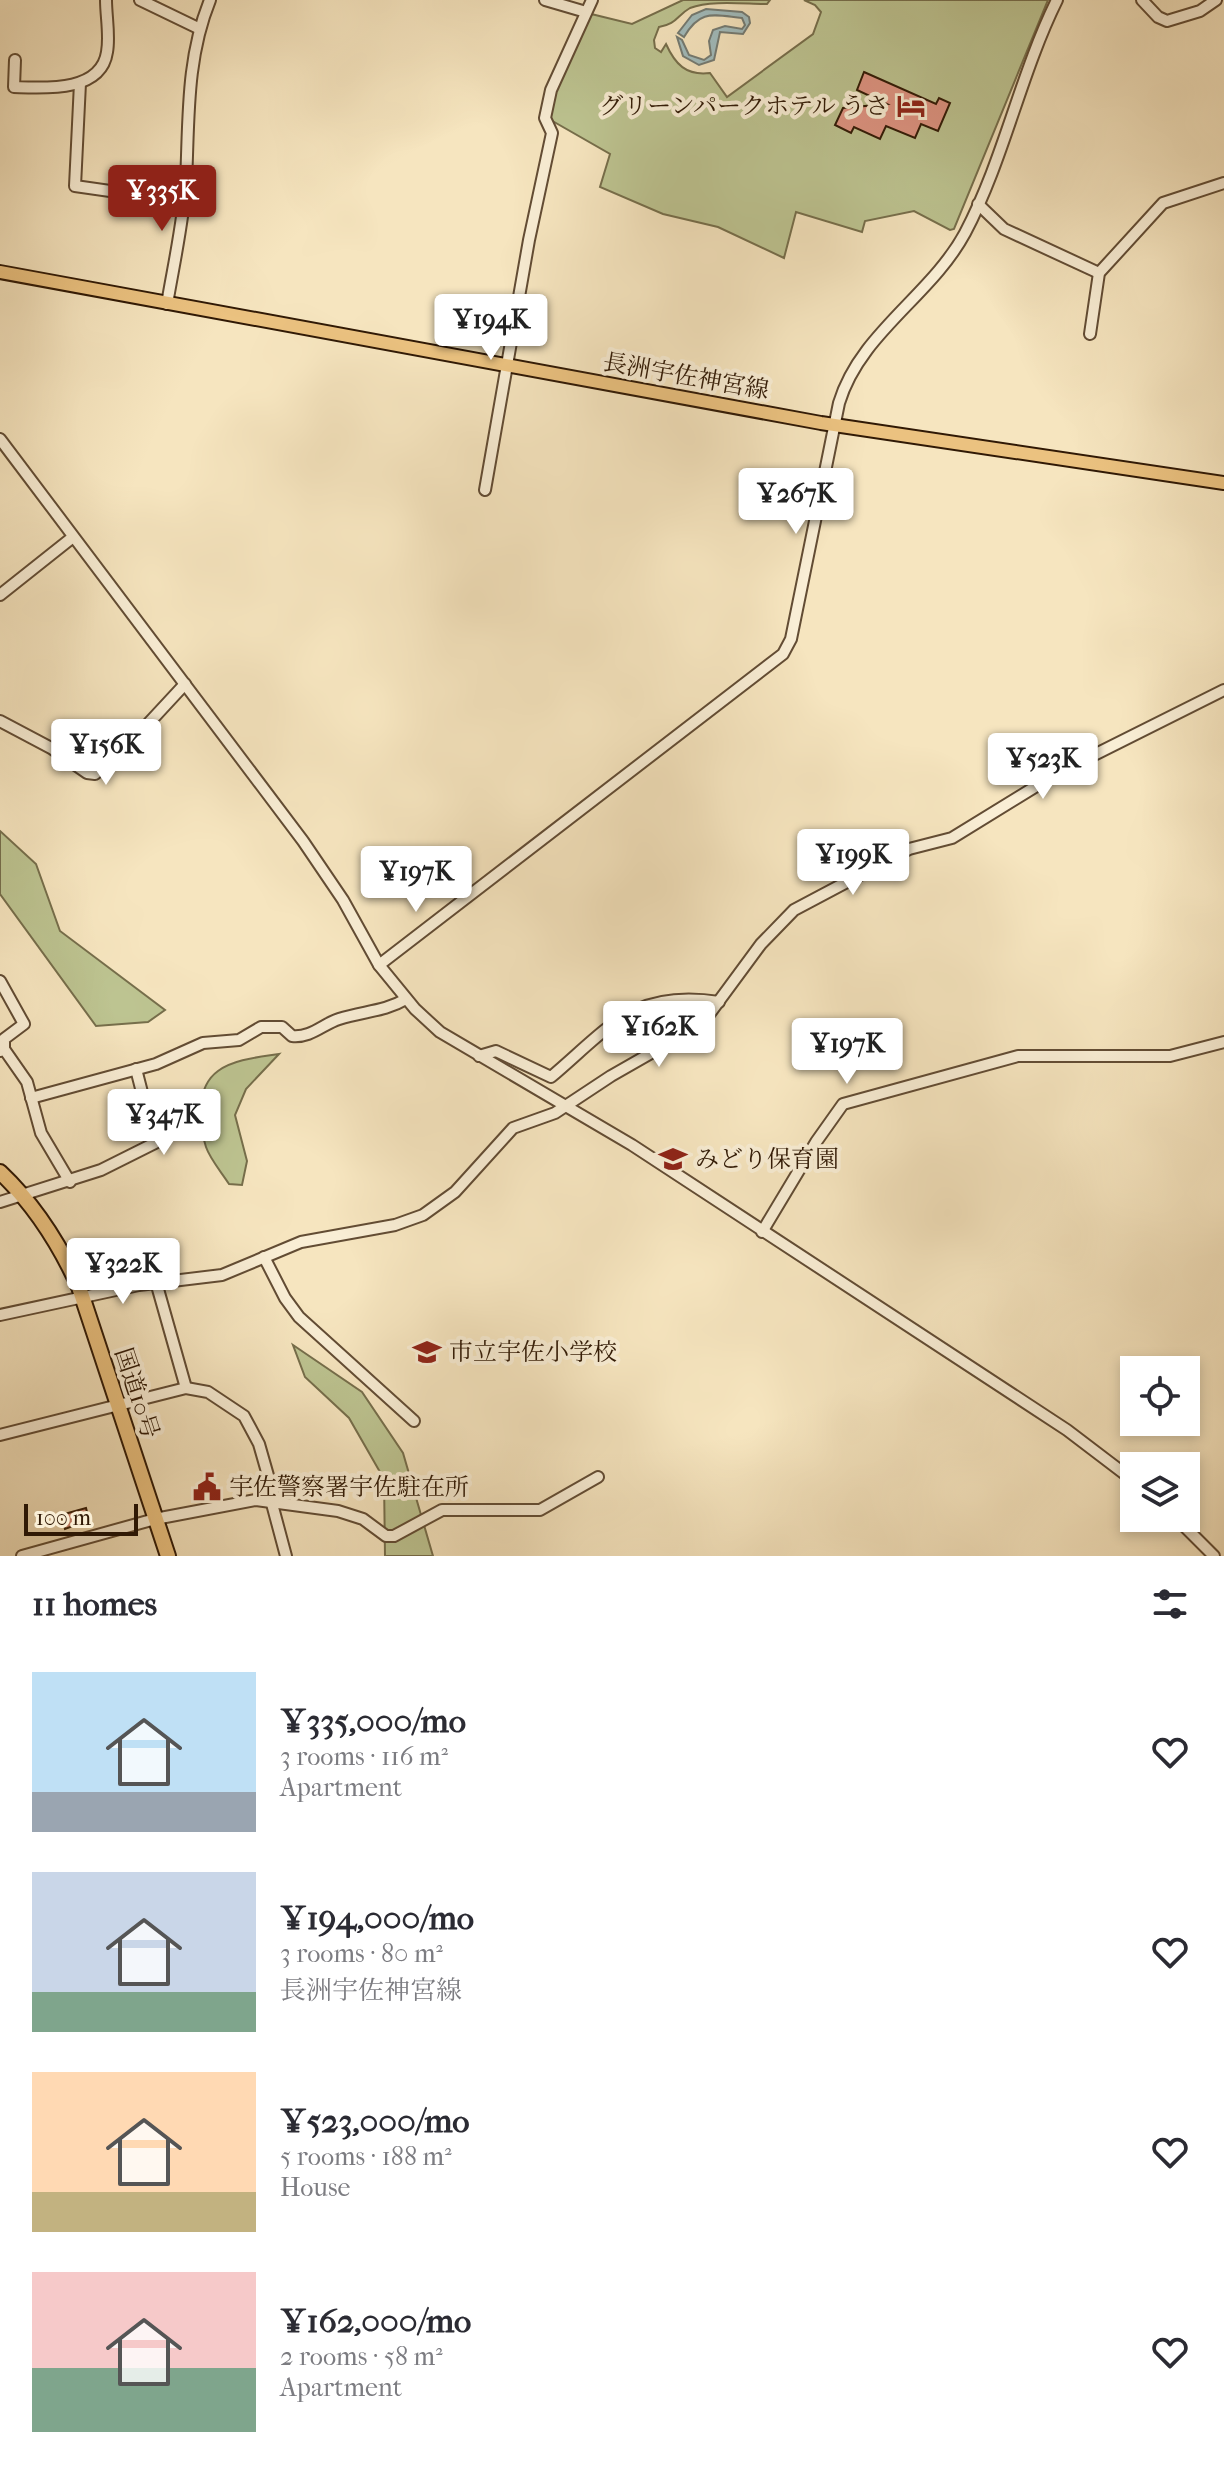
<!DOCTYPE html>
<html lang="en">
<head>
<meta charset="utf-8">
<style>
  body { margin:0; font-family:"IM FELL French Canon","Noto Serif JP",serif; background:#f7f7f7; color:#2b2b33; height:100vh; display:flex; flex-direction:column; font-size:30px; white-space:nowrap }
  * { box-sizing:border-box; margin:0 }
  p { font-size:26px; color:#7c7c81 }
  .icon { flex:none; width:44px; height:44px; fill:none; stroke:currentColor; stroke-width:2; stroke-linecap:round; stroke-linejoin:round }
  .map { position:relative; height:1556px; overflow:hidden }
  .side { display:flex; flex-direction:column; background:#fff; flex:1 }
  .side>* { flex:none }
  .fabs { position:absolute; left:1120px; top:1356px; display:grid; gap:16px }
  .fabs a { display:grid; place-items:center; width:80px; height:80px; border-radius:0px; background:#fff; box-shadow:0 4px 12px #0003; font-size:40px }
  .scale { position:absolute; left:24px; bottom:20px; width:114px; box-sizing:border-box; padding-left:8px; border:4px solid #301905; border-top:0; font-size:22px; line-height:28px; white-space:nowrap; color:#301905; -webkit-text-stroke:6px #f9eed5; paint-order:stroke }
  .price { position:absolute; translate:-50% -68px; padding:0 18px; border-radius:8px; background:#fff; color:#222; font-size:26px; line-height:52px; filter:drop-shadow(0 2px 4px #0008) }
  .price::after { content:''; position:absolute; left:50%; top:48px; width:24px; height:18px; margin-left:-12px; background:inherit; clip-path:polygon(0 0,100% 0,50% 100%) }
  .price.selected { background:#8f2418; color:#fff }
  ul { padding:0; list-style:none }
  li { display:flex; align-items:center; gap:24px; height:200px; padding:0 32px }
  li span { display:grid; place-items:center; flex:none; width:224px; height:160px; border-radius:0px; color:#555 }
  li>.icon { margin-inline-start:auto }
  span .icon { width:96px; height:96px; fill:#fffc; stroke-width:1 }
  li b { font-size:34px }
  h2 { display:flex; justify-content:space-between; align-items:center; height:96px; padding:0 32px; font-size:34px }
  .map>svg:first-child { display:block }
  .green { fill:#bdc491; stroke:#766e4b; stroke-width:2 }
  .water { fill:#a1bcbd; stroke:#747b73; stroke-width:2 }
  .building { fill:#df9483; stroke:#301905; stroke-width:2 }
  .lines { fill:none; stroke-linecap:round; stroke-linejoin:round }
  .minor-casing { stroke:#624c34; stroke-width:14 }
  .major-casing { stroke:#301905; stroke-width:16 }
  .highway-casing { stroke:#301905; stroke-width:18 }
  .minor { stroke:#f9eed5; stroke-width:10 }
  .major { stroke:#ebc280; stroke-width:12 }
  .highway { stroke:#ebc280; stroke-width:14 }
  .labels { text-anchor:middle; dominant-baseline:central; stroke-width:8; stroke-linejoin:round; paint-order:stroke }
  .poi-label { font-size:24px; fill:#301905; stroke:#f9eed5; text-anchor:start }
  .street-label { font-size:24px; fill:#301905; stroke:#f9eed5 }
</style>
</head>
<body>
<div class="map">
<svg width="1224" height="1556" viewBox="0 0 1224 1556">
  <rect width="100%" height="100%" fill="#f6e5bf"/>
  <filter id="stains"><feTurbulence type="fractalNoise" baseFrequency=".0025" numOctaves="4"/><feColorMatrix values="0 0 0 0 .2 0 0 0 0 .09 0 0 0 0 .02 0 0 0 .5 -.17"/></filter>
  <radialGradient id="worn" r=".72"><stop offset=".6" stop-color="#630" stop-opacity="0"/><stop offset="1" stop-color="#630" stop-opacity=".3"/></radialGradient>
  <g class="green">
    <path d="M683 0H770L767 4C744 4 711 0 690 8 676 16 677 24 659 27L654 40 655 48 661 52 666 44C675 64 686 76 710 73L727 97 813 34 821 12 815 5 804 0H1048L954 229 950 230 914 211 865 221 862 232 796 212 784 258 718 227 663 214 600 187 610 154 549 119 550 99 587 13 632 24Z"/>
    <path d="M0 831 36 864 60 931 165 1010 148 1022 96 1026 0 894Z"/>
    <path d="M279 1054 246 1089 235 1115 247 1161 242 1185 229 1184C222 1173 210 1159 206 1147 198 1122 196 1087 218 1071 234 1059 260 1057 279 1054Z"/>
    <path d="M293 1345 362 1392 403 1453 433 1556H385L384 1479 349 1418 305 1377Z"/>
  </g>
  <path class="water" d="M706 9 742 12 749 17 750 23 743 34 720 32 714 60 699 65 683 56 677 37 682 40 689 55 704 60 711 55 709 41 713 30 725 26 742 29 745 25 742 18C713 15 700 9 684 37L678 33 692 15Z"/>
  <g class="building">
    <path d="M864 72 936 104 939 98 950 103 938 131 921 124 915 138 886 126 880 139 854 127 851 133 835 125 843 108 887 104 857 90Z"/>
    <path d="M86 1508 89 1520 65 1529 61 1515Z"/>
  </g>
  <g class="lines">
    <defs>
      <g id="minor">
        <path d="M140 0 198 28"/>
        <path d="M545 0 586 12"/>
        <path d="M1142 0 1158 17 1167 21 1200 11 1216 0"/>
        <path d="M15 60 14 87C43 88 101 93 107 52 110 36 106 16 106 0"/>
        <path d="M80 83 75 186 138 195 185 194"/>
        <path d="M978 204 1004 229 1099 273"/>
        <path d="M167 304C174 263 183 223 186 182 189 119 186 59 210 0"/>
        <path d="M1090 334 1099 273 1163 203 1224 183"/>
        <path d="M0 439 303 841 343 900 379 965 415 1009 440 1032 632 1145 1067 1430 1134 1481"/>
        <path d="M485 490 529 240 552 133 545 118 551 90 592 0"/>
        <path d="M0 595 73 537"/>
        <path d="M0 721 51 748 87 773 95 774 134 739 185 684"/>
        <path d="M379 965 783 654 791 639 839 403C860 333 931 296 965 233 1004 159 1020 75 1057 0"/>
        <path d="M0 981 24 1024 4 1039V1049L0 1051"/>
        <path d="M4 1049 27 1082 41 1133 70 1182"/>
        <path d="M479 1056 496 1051 551 1077C610 1027 634 989 719 1002"/>
        <path d="M31 1098 156 1064 203 1043 239 1040 261 1027H282L292 1036C311 1038 323 1024 339 1019 363 1011 384 1012 406 999"/>
        <path d="M0 1202 101 1170 155 1143 136 1069"/>
        <path d="M762 1232 816 1142 843 1104 1018 1056H1170L1224 1042"/>
        <path d="M264 1257 285 1298 299 1317 414 1421"/>
        <path d="M156 1282 186 1388"/>
        <path d="M0 1315 139 1285 222 1275 301 1242 395 1225 423 1215 455 1192 513 1128 555 1113 611 1076 702 1024 761 944 794 910 909 849 952 838 1056 774 1224 690"/>
        <path d="M0 1435 186 1388 208 1392 244 1416 259 1444 275 1500"/>
        <path d="M271 1500 286 1556"/>
        <path d="M1176 1518 1214 1556"/>
        <path d="M22 1556 155 1519 256 1500 338 1511 363 1519 386 1536H394L442 1510H540L598 1477"/>
      </g>
      <path id="major" d="M0 272 821 423 1224 483"/>
      <path id="highway" d="M0 1172C35 1205 59 1243 79 1287L168 1556"/>
    </defs>
    <use href="#minor" class="minor-casing"/>
    <use href="#major" class="major-casing"/>
    <use href="#highway" class="highway-casing"/>
    <use href="#minor" class="minor"/>
    <use href="#major" class="major"/>
    <use href="#highway" class="highway"/>
  </g>
  <defs>
    <symbol id="hotel-bare" viewBox="-9 -9 18 18"><path d="M-6-4.5h1.5V1H6V5H4.5V3h-9V5H-6ZM-4 0a1.8 1.8 0 1 1 3.6 0ZM.5 0V-2.5h3Q6-2.5 6 0Z" fill="#8f2418" stroke="#f9eed5" stroke-width="2.5" paint-order="stroke"/></symbol>
    <symbol id="school-bare" viewBox="-9 -9 18 18"><path d="M0-5L7-2L0 1L-7-2ZM-4 1L0 2.5L4 1V4Q0 6-4 4Z" fill="#8f2418" stroke="#f9eed5" stroke-width="2.5" paint-order="stroke"/></symbol>
    <symbol id="civic-bare" viewBox="-9 -9 18 18"><path d="M-.6-6.5H3V-4.5H.6V-3L4-1V1h2V6H-6V1h2V-1L-.6-3ZM-1.2 2.5V6h2.4V2.5Z" fill="#8f2418" stroke="#f9eed5" stroke-width="2.5" paint-order="stroke"/></symbol>
  </defs>
  <g fill-rule="evenodd">
    <use href="#hotel-bare" x="891" y="86" width="40" height="40"/>
    <use href="#school-bare" x="653" y="1139" width="40" height="40"/>
    <use href="#school-bare" x="407" y="1332" width="40" height="40"/>
    <use href="#civic-bare" x="187" y="1467" width="40" height="40"/>
  </g>
  <g class="labels">
    <g class="poi-label">
      <text x="889" y="106" text-anchor="end">グリーンパークホテル うさ</text>
      <text x="695" y="1159">みどり保育園</text>
      <text x="449" y="1352">市立宇佐小学校</text>
      <text x="229" y="1487">宇佐警察署宇佐駐在所</text>
    </g>
    <g class="street-label">
      <text transform="translate(686 376) rotate(10)">長洲宇佐神宮線</text>
      <text transform="translate(137 1393) rotate(72)">国道10号</text>
    </g>
  </g>
  <rect width="100%" height="100%" filter="url(#stains)"/>
  <rect width="100%" height="100%" fill="url(#worn)"/>
</svg>
<div class="fabs">
<a><svg class="icon" aria-label="locate" viewBox="0 0 24 24"><circle cx="12" cy="12" r="6"/><path d="M12 2v4M12 18v4M2 12h4M18 12h4"/></svg></a>
<a><svg class="icon" aria-label="layers" viewBox="0 0 24 24"><path d="M12 4l9 5-9 5-9-5zM3 14l9 5 9-5"/></svg></a>
</div>
<div class="scale">100 m</div>
<b class="price selected" style="left:162px;top:233px">¥335K</b>
<b class="price" style="left:491px;top:362px">¥194K</b>
<b class="price" style="left:796px;top:536px">¥267K</b>
<b class="price" style="left:106px;top:787px">¥156K</b>
<b class="price" style="left:1043px;top:801px">¥523K</b>
<b class="price" style="left:853px;top:897px">¥199K</b>
<b class="price" style="left:416px;top:914px">¥197K</b>
<b class="price" style="left:659px;top:1069px">¥162K</b>
<b class="price" style="left:847px;top:1086px">¥197K</b>
<b class="price" style="left:164px;top:1157px">¥347K</b>
<b class="price" style="left:123px;top:1306px">¥322K</b>
</div>
<section class="side">
<h2>11 homes<svg class="icon" aria-label="filters" viewBox="0 0 24 24"><path d="M4 7h16M4 17h16"/><circle cx="9" cy="7" r="2"/><circle cx="15" cy="17" r="2"/></svg></h2>
<ul>
<li><span style="background:linear-gradient(#bfe0f5 75%,#9aa5b1 0)"><svg class="icon" aria-label="home" viewBox="0 0 24 24"><path d="M3 11l9-7 9 7M6 9v11h12V9"/></svg></span><div><b>¥335,000/mo</b><p>3 rooms · 116 m²</p><p>Apartment</p></div><svg class="icon" aria-label="heart" viewBox="0 0 24 24"><path d="M12 20l-8-8c-3-5 5-10 8-4 3-6 11-1 8 4z"/></svg></li>
<li><span style="background:linear-gradient(#c9d6e8 75%,#7fa58c 0)"><svg class="icon" aria-label="home" viewBox="0 0 24 24"><path d="M3 11l9-7 9 7M6 9v11h12V9"/></svg></span><div><b>¥194,000/mo</b><p>3 rooms · 80 m²</p><p>長洲宇佐神宮線</p></div><svg class="icon" aria-label="heart" viewBox="0 0 24 24"><path d="M12 20l-8-8c-3-5 5-10 8-4 3-6 11-1 8 4z"/></svg></li>
<li><span style="background:linear-gradient(#ffd9b3 75%,#c2b280 0)"><svg class="icon" aria-label="home" viewBox="0 0 24 24"><path d="M3 11l9-7 9 7M6 9v11h12V9"/></svg></span><div><b>¥523,000/mo</b><p>5 rooms · 188 m²</p><p>House</p></div><svg class="icon" aria-label="heart" viewBox="0 0 24 24"><path d="M12 20l-8-8c-3-5 5-10 8-4 3-6 11-1 8 4z"/></svg></li>
<li><span style="background:linear-gradient(#f6c9c9 60%,#7fa58c 0)"><svg class="icon" aria-label="home" viewBox="0 0 24 24"><path d="M3 11l9-7 9 7M6 9v11h12V9"/></svg></span><div><b>¥162,000/mo</b><p>2 rooms · 58 m²</p><p>Apartment</p></div><svg class="icon" aria-label="heart" viewBox="0 0 24 24"><path d="M12 20l-8-8c-3-5 5-10 8-4 3-6 11-1 8 4z"/></svg></li>
</ul>
</section>
</body>
</html>
